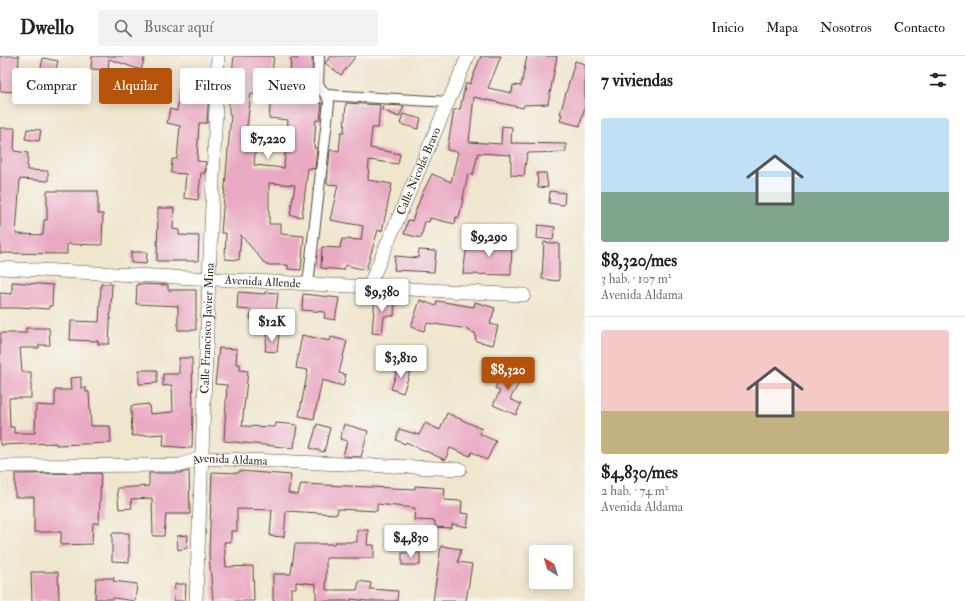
<!DOCTYPE html>
<html lang="es">
<head>
<meta charset="utf-8">
<style>
  body { margin:0; font-family:"IM FELL Double Pica",serif; background:#f2f2f2; color:#222; height:100vh; display:flex; flex-direction:column; font-size:15px; white-space:nowrap }
  * { box-sizing:border-box; margin:0 }
  p { font-size:13px; color:#767676 }
  .icon { flex:none; width:22px; height:22px; fill:none; stroke:currentColor; stroke-width:2; stroke-linecap:round; stroke-linejoin:round }
  .map { position:relative; flex:1; overflow:hidden }
  .sheet { display:flex; flex-direction:column; background:#fff; width:380px }
  .sheet>* { flex:none }
  .banner { position:absolute; left:12px; top:12px; width:380px; height:36px; display:flex; gap:8px }
  .needle { width:26px; rotate:322deg }
  .controls { position:absolute; left:529px; top:489px; display:grid; gap:8px }
  .controls a { display:grid; place-items:center; width:44px; height:44px; border-radius:4px; background:#fff; box-shadow:0 2px 10px #0003; font-size:20px }
  .price { position:absolute; translate:-50% -34px; padding:0 9px; border-radius:4px; background:#fff; color:#222; font-size:13px; line-height:26px; filter:drop-shadow(0 1px 2px #0008) }
  .price::after { content:''; position:absolute; left:50%; top:24px; width:12px; height:9px; margin-left:-6px; background:inherit; clip-path:polygon(0 0,100% 0,50% 100%) }
  .price.selected { background:#b45309; color:#fff }
  ul { padding:0; list-style:none }
  li { display:grid; align-content:center; gap:8px; height:212px; padding:0 16px }
  li+li { border-top:1px solid #e0e0e0 }
  li span { display:grid; place-items:center; height:124px; border-radius:4px; color:#555 }
  li>.icon { margin-inline-start:auto }
  span .icon { width:72px; height:72px; fill:#fffc; stroke-width:1 }
  li b { font-size:17px }
  h2 { display:flex; justify-content:space-between; align-items:center; height:48px; padding:0 16px; font-size:17px }
  .chip { padding:0 14px; border-radius:4px; background:#fff; box-shadow:0 2px 10px #0003; font-size:14px; line-height:36px }
  .chip.selected { background:#b45309; color:#fff }
  header { display:flex; align-items:center; gap:24px; box-sizing:border-box; height:56px; padding:0 20px; background:#fff; border-bottom:1px solid #e0e0e0 }
  header strong { font-size:19px }
  nav { display:flex; gap:22px; margin-inline-start:auto; font-size:14px }
  .search { width:280px; height:36px; background:#f2f2f2; display:flex; align-items:center; gap:10px; box-sizing:border-box; padding:0 14px; border-radius:4px; color:#767676; font-size:15px }
  main { display:flex; flex:1; min-height:0 }
  .map>svg:first-child { display:block }
  .building { fill:#eaa9c3 }
  .lines { fill:none; stroke-linecap:round; stroke-linejoin:round }
  .pedestrian-casing { stroke:#564638; stroke-width:12 }
  .minor-casing { stroke:#564638; stroke-width:14 }
  .pedestrian { stroke:#fff; stroke-width:10 }
  .minor { stroke:#fff; stroke-width:13 }
  .labels { text-anchor:middle; dominant-baseline:central; stroke-width:3.5; stroke-linejoin:round; paint-order:stroke }
  .street-label { font-size:12px; fill:#3b2a1e; stroke:#f6f6f2 }
</style>
</head>
<body>
<header>
<strong>Dwello</strong>
<div class="search"><svg class="icon" aria-label="search" viewBox="0 0 24 24"><circle cx="10" cy="10" r="6"/><path d="M15 15l6 6"/></svg>Buscar aquí</div>
<nav><a>Inicio</a><a>Mapa</a><a>Nosotros</a><a>Contacto</a></nav>
</header>
<main>
<div class="map">
<svg width="585" height="545" viewBox="0 0 585 545">
  <rect width="100%" height="100%" fill="#f6f6f2"/>
  <filter id="ink" filterUnits="userSpaceOnUse"><feTurbulence type="fractalNoise" baseFrequency=".025" numOctaves="2"/><feDisplacementMap in="SourceGraphic" scale="8" xChannelSelector="R" yChannelSelector="G"/><feConvolveMatrix kernelMatrix="1 2 1 2 8 2 1 2 1" color-interpolation-filters="sRGB"/></filter>
  <filter id="wash" filterUnits="userSpaceOnUse"><feTurbulence type="fractalNoise" baseFrequency=".012" numOctaves="4" result="noise"/><feDisplacementMap in="SourceGraphic" scale="16" xChannelSelector="R" yChannelSelector="G"/><feGaussianBlur stdDeviation="0.9" result="paint"/><feColorMatrix in="noise" values="0 0 0 0 0 0 0 0 0 0 0 0 0 0 0 0 0 1.4 0 .05"/><feComposite in="paint" operator="in"/></filter>
  <g filter="url(#wash)">
    <rect width="100%" height="100%" fill="#f0e6ce"/>
    <g id="blocks">
      <g class="building">
        <path d="M0 0H19L17 36 0 35Z"/>
        <path d="M92 0H145L141 14 109 3 108 14 91 13Z"/>
        <path d="M234 0H274L269 40 251 38 246 78 257 79 254 109 284 112 288 64 269 62 271 43 289 44 291 2 297 3 298 0H312L313 46 322 47 320 64H316L314 92H317L315 113 308 112 302 161 290 159 295 129 269 127V168H281V178L304 180 301 214 288 213V209H266L241 179 239 204 225 203 226 177H221L231 59 229 58V43Z"/>
        <path d="M331 0H356L341 19 325 7Z"/>
        <path d="M481 0H501L488 32 512 37 513 29 521 30 527 0H557L548 48 524 49 523 52 474 41 469 86 501 88 502 70 512 71 511 87 566 88V96L527 97 524 120 511 119V99L478 97 473 119 468 118 459 162 456 161 455 168 430 162 429 166 425 165 421 182 404 178 408 164 412 165 422 138 432 118 451 126 458 96 447 94 454 54 460 53 466 27 470 28Z"/>
        <path d="M43 2 58 5 50 38 36 35Z"/>
        <path d="M575 5 585 8V50L580 70 560 65 562 58H560Z"/>
        <path d="M180 33 209 36 207 67H199L197 105 206 106 205 117H201L198 144 184 142 186 118 171 117 172 103H177L180 70 167 67 170 53 177 55Z"/>
        <path d="M346 47 380 49 378 72H372L370 92 400 98 398 108 369 104 368 124 392 128 382 175 378 174 366 214 345 209 344 214 321 212 322 191 340 192 342 183 361 184 363 170 330 164 338 129 327 128 330 94 339 95 341 76H344Z"/>
        <path d="M383 49 404 50 399 61 382 54Z"/>
        <path d="M403 58 421 63 418 73 400 68Z"/>
        <path d="M0 72H15L14 95 28 97 27 114 48 115V125L20 123 16 178 43 179 44 164H47V135H98V158H103L102 189 67 188V198L0 197Z"/>
        <path d="M27 73 41 74 39 85 25 83Z"/>
        <path d="M537 117H546L548 131 538 132Z"/>
        <path d="M550 135 565 137 564 149 549 147Z"/>
        <path d="M158 152H174L173 173 179 174V179L199 180 198 205H157Z"/>
        <path d="M538 169 555 171 553 184 537 182Z"/>
        <path d="M478 183 512 184 511 219 463 218 467 189 478 190Z"/>
        <path d="M544 186 559 188V225L542 223Z"/>
        <path d="M419 194 436 195 434 216 394 214 395 200 418 202Z"/>
        <path d="M131 196H147L146 208 131 207Z"/>
        <path d="M12 226 53 229 52 250H49V253L19 251V252H0V237L12 238Z"/>
        <path d="M101 228H112L109 288H98V285L70 284 71 265 99 266Z"/>
        <path d="M137 228 168 229V234H196V274H178V250L136 248Z"/>
        <path d="M238 236 265 238V236L278 237 275 265 250 263 251 254 237 253Z"/>
        <path d="M303 238 339 242 335 264 324 262 325 256 302 254Z"/>
        <path d="M375 241 395 242 394 260H384L382 278 372 277Z"/>
        <path d="M420 244 436 250 437 245 474 251 475 246 495 252 490 268 498 270 493 289 476 285 475 277 468 275V273L427 267 424 275 411 271Z"/>
        <path d="M26 272H49L50 289H39V292H20L22 316H31V342H9L10 371H14V377H35L36 349 55 350V334H71L70 322 81 321V332H86V336H89L91 370H110L111 387 56 389V387L0 389V277H26Z"/>
        <path d="M267 278 279 279 277 296 265 295Z"/>
        <path d="M302 279 330 285 331 281 347 285 339 317 346 319 343 330 322 324 314 363 299 360 308 314 296 312Z"/>
        <path d="M219 292 237 293 236 308H240V314L248 315 242 370 275 371 276 367 297 369 294 392 224 385 227 329 215 328Z"/>
        <path d="M179 302H192L193 357 192 392 163 390 164 378 132 380 131 350 149 348 150 358 173 356 172 329 163 330V318H179Z"/>
        <path d="M399 309 411 313 403 337 391 333Z"/>
        <path d="M507 311 523 320 510 343 521 348 516 359 493 349 500 335 495 332Z"/>
        <path d="M139 314H157V327L139 328Z"/>
        <path d="M447 357 482 373 480 378 496 385 487 404 472 396 470 400 450 392 445 404 406 386 405 388 396 384 399 373 419 379 425 367 440 374Z"/>
        <path d="M317 368 330 372 324 396 310 392Z"/>
        <path d="M344 368 368 375 361 401 343 400 347 385 340 383Z"/>
        <path d="M189 415 190 458H166L164 480H153L152 442 131 443 132 452 119 453 117 432 149 430V417H181Z"/>
        <path d="M239 415 291 419 288 437 298 439 301 428 415 433V430L445 432 444 444 462 445 461 457 469 458 467 471 452 468 451 472 435 471V465L414 464 415 452 377 448V455L338 453 337 458 286 455 284 481 270 480 272 454 237 453V475H231V486H224L226 511 253 510 254 545H213L209 498 212 416 239 417Z"/>
        <path d="M101 417 99 467H93L92 488 61 489V476H34V441H15V418Z"/>
        <path d="M357 474H368L367 489H374V502H326V534H357L359 525 371 527 370 533 398 535 397 545H367L351 543V545H316V528L296 526V532H291V545H273V518H291L295 488H334L335 486H357Z"/>
        <path d="M112 477H129V506L112 505Z"/>
        <path d="M188 479 187 492 178 494 177 480Z"/>
        <path d="M441 490 461 493 458 506 472 508 466 545H433Z"/>
        <rect x="402" y="497" width="18" height="12"/>
        <path d="M31 516H58L59 544 32 545Z"/>
        <path d="M96 522H114L113 525 137 528 135 545 113 542V543H95Z"/>
        <path d="M175 528H186L185 545H174Z"/>
      </g>
    </g>
  </g>
  <g filter="url(#ink)">
    <use href="#blocks" fill-opacity="0" stroke="#564638" stroke-width="1"/>
    <g class="lines">
      <defs>
        <g id="pedestrian">
          <path d="M326 39 449 46"/>
          <path d="M308 228 329 47 328 42 318 29 319 0"/>
        </g>
        <g id="minor">
          <path id="s1" d="M0 212 524 239"/>
          <path id="s2" d="M369 230 468 0"/>
          <path id="s3" d="M0 410 181 409 201 402 460 413"/>
          <path id="s4" d="M196 545 218 0"/>
        </g>
      </defs>
      <use href="#pedestrian" class="pedestrian-casing"/>
      <use href="#minor" class="minor-casing"/>
      <use href="#pedestrian" class="pedestrian"/>
      <use href="#minor" class="minor"/>
    </g>
  </g>
  <g class="labels">
    <g class="street-label">
      <text stroke="none"><textPath href="#s2" startOffset="125">Calle Nicolás Bravo</textPath></text>
      <text stroke="none"><textPath href="#s1" startOffset="263">Avenida Allende</textPath></text>
      <text stroke="none"><textPath href="#s4" startOffset="273">Calle Francisco Javier Mina</textPath></text>
      <text stroke="none"><textPath href="#s3" startOffset="231">Avenida Aldama</textPath></text>
    </g>
  </g>
</svg>
<div class="controls">
<a><svg class="needle" viewBox="-14 -14 28 28"><path d="M0-13l5 13h-10z" fill="#e53935"/><path d="M0 13l5-13h-10z" fill="#767676"/></svg></a>
</div>
<b class="price" style="left:268px;top:104px">$7,220</b>
<b class="price" style="left:489px;top:202px">$9,290</b>
<b class="price" style="left:382px;top:257px">$9,380</b>
<b class="price" style="left:272px;top:287px">$12K</b>
<b class="price" style="left:401px;top:323px">$3,810</b>
<b class="price selected" style="left:508px;top:335px">$8,320</b>
<b class="price" style="left:411px;top:503px">$4,830</b>
<div class="banner">
<a class="chip">Comprar</a>
<a class="chip selected">Alquilar</a>
<a class="chip">Filtros</a>
<a class="chip">Nuevo</a>
</div>
</div>
<section class="sheet">
<h2>7 viviendas<svg class="icon" aria-label="filters" viewBox="0 0 24 24"><path d="M4 7h16M4 17h16"/><circle cx="9" cy="7" r="2"/><circle cx="15" cy="17" r="2"/></svg></h2>
<ul>
<li><span style="background:linear-gradient(#bfe0f5 60%,#7fa58c 0)"><svg class="icon" aria-label="home" viewBox="0 0 24 24"><path d="M3 11l9-7 9 7M6 9v11h12V9"/></svg></span><div><b>$8,320/mes</b><p>3 hab. · 107 m²</p><p>Avenida Aldama</p></div></li>
<li><span style="background:linear-gradient(#f6c9c9 65%,#c2b280 0)"><svg class="icon" aria-label="home" viewBox="0 0 24 24"><path d="M3 11l9-7 9 7M6 9v11h12V9"/></svg></span><div><b>$4,830/mes</b><p>2 hab. · 74 m²</p><p>Avenida Aldama</p></div></li>
</ul>
</section>
</main>
</body>
</html>
